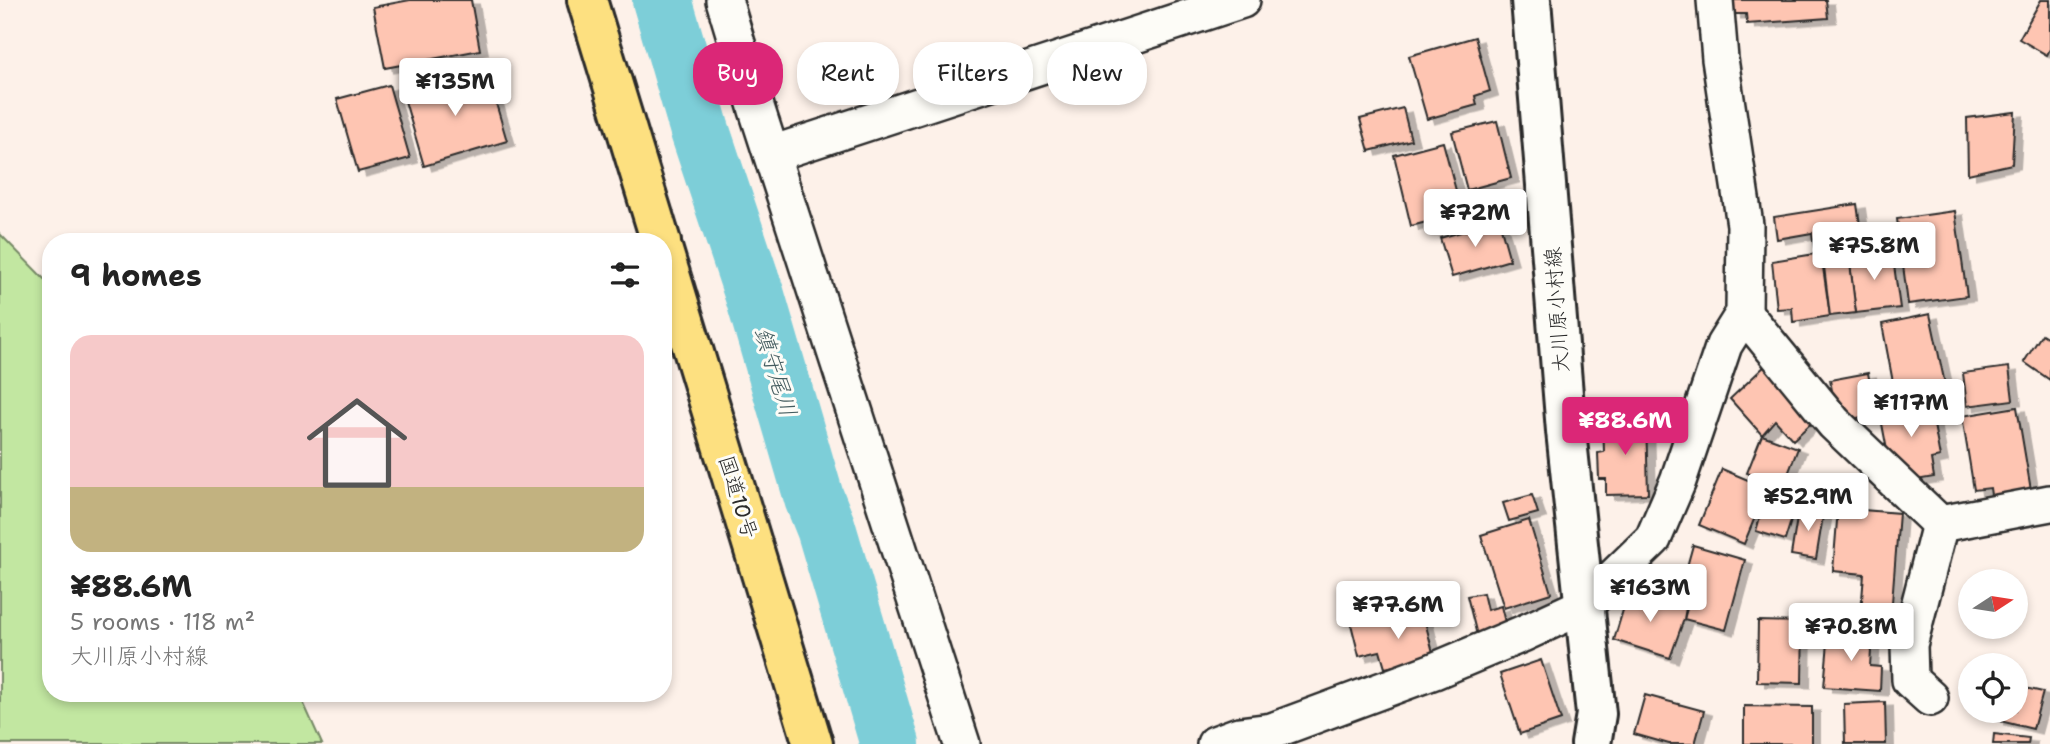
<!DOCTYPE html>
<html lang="en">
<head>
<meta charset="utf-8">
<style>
  body { margin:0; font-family:"Shantell Sans","Klee One",sans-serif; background:#f6f6f6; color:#222; height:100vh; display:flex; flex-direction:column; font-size:26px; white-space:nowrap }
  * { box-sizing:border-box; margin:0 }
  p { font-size:23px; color:#767676 }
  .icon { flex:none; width:38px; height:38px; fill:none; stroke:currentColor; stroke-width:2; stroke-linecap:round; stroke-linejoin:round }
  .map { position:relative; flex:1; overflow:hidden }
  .details { position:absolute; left:42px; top:233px; width:630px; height:469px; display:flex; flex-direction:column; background:#fff; border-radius:28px; box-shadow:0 4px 10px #0003 }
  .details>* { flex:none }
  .banner { position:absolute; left:693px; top:42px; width:665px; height:63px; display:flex; gap:14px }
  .needle { width:46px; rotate:78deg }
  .buttons { position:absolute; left:1958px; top:569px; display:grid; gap:14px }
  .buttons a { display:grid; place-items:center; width:70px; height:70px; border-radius:50%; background:#fff; box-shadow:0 4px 10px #0003; font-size:35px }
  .price { position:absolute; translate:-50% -60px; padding:0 16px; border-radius:7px; background:#fff; color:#222; font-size:23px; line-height:46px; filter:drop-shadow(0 2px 4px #0008) }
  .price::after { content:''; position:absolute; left:50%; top:42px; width:21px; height:16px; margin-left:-10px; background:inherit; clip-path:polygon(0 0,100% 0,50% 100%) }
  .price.selected { background:#db2777; color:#fff }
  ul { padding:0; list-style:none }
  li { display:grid; align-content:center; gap:14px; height:371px; padding:0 28px }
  li span { display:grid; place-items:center; height:217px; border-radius:21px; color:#555 }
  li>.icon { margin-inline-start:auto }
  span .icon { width:126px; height:126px; fill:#fffc; stroke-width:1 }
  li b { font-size:30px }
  h2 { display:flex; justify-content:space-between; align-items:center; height:84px; padding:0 28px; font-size:30px }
  .tag { padding:0 24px; border-radius:28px; background:#fff; box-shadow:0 4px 10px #0003; font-size:24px; line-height:63px }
  .tag.selected { background:#db2777; color:#fff }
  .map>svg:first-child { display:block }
  .green { fill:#c2e7a1; stroke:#768966; stroke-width:2 }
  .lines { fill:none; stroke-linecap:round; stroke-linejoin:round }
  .river { stroke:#7dced8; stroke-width:60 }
  .building { fill:#fec5b2; stroke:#2b2b2b; stroke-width:2; filter:url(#shadow) }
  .street-casing { stroke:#2b2b2b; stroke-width:40 }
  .secondary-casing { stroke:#2b2b2b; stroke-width:44 }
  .highway-casing { stroke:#2b2b2b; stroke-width:44 }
  .street { stroke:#fdfcf7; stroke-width:35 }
  .secondary { stroke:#fdfcf7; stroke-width:38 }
  .highway { stroke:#fde080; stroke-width:38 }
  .labels { text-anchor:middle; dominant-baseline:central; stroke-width:6; stroke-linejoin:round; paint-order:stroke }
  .street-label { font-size:21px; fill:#2b2b2b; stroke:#fdfcf7 }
  .water-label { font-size:23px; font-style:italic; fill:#445c5f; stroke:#fdfcf7 }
</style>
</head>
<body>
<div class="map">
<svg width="2050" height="744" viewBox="0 0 2050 744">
  <defs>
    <filter id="shadow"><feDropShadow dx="8" dy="4.5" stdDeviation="0" flood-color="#0004"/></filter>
  </defs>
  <rect width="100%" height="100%" fill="#fdf1e9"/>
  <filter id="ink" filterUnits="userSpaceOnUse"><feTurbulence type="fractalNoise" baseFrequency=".0143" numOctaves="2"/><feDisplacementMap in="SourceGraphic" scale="14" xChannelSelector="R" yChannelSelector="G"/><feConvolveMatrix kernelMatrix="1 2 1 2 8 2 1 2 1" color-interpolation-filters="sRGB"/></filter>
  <g filter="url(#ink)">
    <path class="green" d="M0 234 51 286V693H299L322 744H0Z"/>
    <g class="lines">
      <path class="river" d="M662 0 700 131 755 296 814 498 826 528 890 744"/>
    </g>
    <g class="building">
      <path d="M410 0H471L480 50 385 68 373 7Z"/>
      <path d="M1732 0H1826L1828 18 1747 24 1746 14H1733Z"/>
      <path d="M2041 0H2050V49L2047 55 2019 39Z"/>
      <path d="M1475 37 1490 91 1475 96 1477 105 1427 119 1409 56Z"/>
      <path d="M486 69 507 141 424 166 403 94Z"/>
      <path d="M389 85 410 158 358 172 337 99Z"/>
      <path d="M1403 108 1411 140 1369 151 1360 119Z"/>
      <path d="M2015 112 2012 164 1968 174 1967 118Z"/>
      <path d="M1497 121 1511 178 1467 190 1452 132Z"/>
      <path d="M1443 142 1462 213 1411 226 1394 155Z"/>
      <path d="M1857 204 1862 239 1814 247 1812 233 1777 239 1774 217Z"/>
      <path d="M1955 211 1967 296 1908 304 1897 219Z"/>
      <path d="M1499 221 1510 260 1452 277 1440 238Z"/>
      <path d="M1892 251 1900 308 1856 313 1849 255Z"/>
      <path d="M1821 253 1830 316 1793 322 1792 308 1777 309 1772 261Z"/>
      <path d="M1849 255 1856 313 1830 316 1823 258Z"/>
      <path d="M1930 314 1945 384 1895 393 1882 324Z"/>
      <path d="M2042 334 2050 339V380L2024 362Z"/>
      <path d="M1769 362 1819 416 1793 440 1775 420 1762 435 1730 399Z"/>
      <path d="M2009 367 2013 400 1967 406 1963 373Z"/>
      <path d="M1868 373 1876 414 1838 422 1830 380Z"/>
      <path d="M1929 398 1940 457 1931 459 1934 477 1905 482 1890 466 1879 408Z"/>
      <path d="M2017 407 2033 502 1993 509 1990 488 1974 490 1962 416Z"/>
      <path d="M1646 418 1648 494 1606 495V479H1599L1598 453 1604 452 1603 419Z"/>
      <path d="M1762 435 1798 448 1783 487 1747 473Z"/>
      <path d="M1722 469 1767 488 1744 544 1699 525Z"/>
      <path d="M1769 486 1799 495 1785 540 1756 531Z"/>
      <path d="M1532 495 1538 513 1509 521 1503 503Z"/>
      <path d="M1799 506 1824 510 1816 559 1791 555Z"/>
      <path d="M1838 508 1899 513 1890 628 1860 625 1864 574 1833 571Z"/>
      <path d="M1529 520 1551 593 1504 608 1481 535Z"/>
      <path d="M1693 545 1745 560 1726 630 1684 619 1689 602 1678 599Z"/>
      <path d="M1629 590 1686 608 1684 619 1670 658 1614 640Z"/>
      <path d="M1483 593 1487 610 1501 606 1509 639 1480 647 1467 596Z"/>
      <path d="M1421 606 1437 668 1403 678 1399 665 1385 668 1380 651 1359 656 1351 624Z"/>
      <path d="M1758 621 1803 622 1802 683 1757 682Z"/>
      <path d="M1829 631 1872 635 1870 666 1881 667 1880 691 1824 687Z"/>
      <path d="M1541 660 1561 720 1520 734 1500 674Z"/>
      <path d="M2016 686 2043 692 2033 729 1996 720 1998 710H2016Z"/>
      <path d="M1645 695 1704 711 1695 744H1669L1634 734Z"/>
      <path d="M1885 702 1886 744H1845L1844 704Z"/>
      <path d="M1744 706 1812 707V744H1744Z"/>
      <path d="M1994 734 2029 738 2028 744H1993Z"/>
    </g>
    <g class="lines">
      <defs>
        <g id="street">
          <path d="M724 0 757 110 962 744"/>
          <path d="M772 154 1242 0"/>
          <path d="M1744 313 1834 423 1940 524"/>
          <path d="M1930 698 1910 680 1909 645 1940 524 2050 503"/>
          <path d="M1215 744 1239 735 1272 731 1434 671 1522 634 1585 605 1653 539 1678 481 1724 345 1744 313 1745 225 1720 59 1715 0"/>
        </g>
        <path id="secondary" d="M1531 0 1566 431 1596 714 1591 744"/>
        <g id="highway">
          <path d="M587 0 661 242"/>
          <path d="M663 251 813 744"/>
        </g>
      </defs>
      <use href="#street" class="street-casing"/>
      <use href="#secondary" class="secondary-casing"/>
      <use href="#highway" class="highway-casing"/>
      <use href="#street" class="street"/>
      <use href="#secondary" class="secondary"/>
      <use href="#highway" class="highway"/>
    </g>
  </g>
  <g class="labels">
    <g class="street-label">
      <text transform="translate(1557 310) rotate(-94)">大川原小村線</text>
      <text transform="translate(738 497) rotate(73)">国道10号</text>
    </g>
    <g class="water-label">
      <text transform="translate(776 372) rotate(73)">鎮守尾川</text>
    </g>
  </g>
</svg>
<div class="buttons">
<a><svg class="needle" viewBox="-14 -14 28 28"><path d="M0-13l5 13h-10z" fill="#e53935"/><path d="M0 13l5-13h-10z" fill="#767676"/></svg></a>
<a><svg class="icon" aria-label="locate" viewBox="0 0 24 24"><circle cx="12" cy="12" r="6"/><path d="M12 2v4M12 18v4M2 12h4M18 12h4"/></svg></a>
</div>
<b class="price" style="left:455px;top:118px">¥135M</b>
<b class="price" style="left:1475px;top:249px">¥72M</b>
<b class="price" style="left:1874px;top:282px">¥75.8M</b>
<b class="price" style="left:1911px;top:439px">¥117M</b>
<b class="price selected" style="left:1625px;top:457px">¥88.6M</b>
<b class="price" style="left:1808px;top:533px">¥52.9M</b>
<b class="price" style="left:1650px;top:624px">¥163M</b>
<b class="price" style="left:1398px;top:641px">¥77.6M</b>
<b class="price" style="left:1851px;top:663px">¥70.8M</b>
<div class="banner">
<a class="tag selected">Buy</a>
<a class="tag">Rent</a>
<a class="tag">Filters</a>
<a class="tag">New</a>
</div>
<section class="details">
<h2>9 homes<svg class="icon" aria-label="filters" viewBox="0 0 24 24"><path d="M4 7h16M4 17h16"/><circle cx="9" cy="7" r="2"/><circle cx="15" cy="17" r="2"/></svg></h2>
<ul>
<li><span style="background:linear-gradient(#f6c9c9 70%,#c2b280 0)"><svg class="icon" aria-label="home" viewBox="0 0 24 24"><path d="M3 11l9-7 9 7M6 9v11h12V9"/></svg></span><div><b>¥88.6M</b><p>5 rooms · 118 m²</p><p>大川原小村線</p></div></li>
</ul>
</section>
</div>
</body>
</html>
